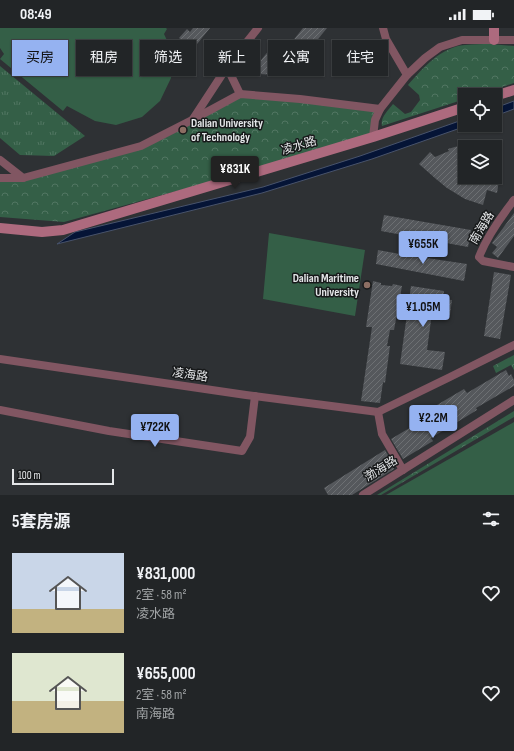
<!DOCTYPE html>
<html lang="zh">
<head>
<meta charset="utf-8">
<style>
  body { margin:0; font-family:"Sofia Sans Condensed","Noto Sans SC",sans-serif; background:#2e3133; color:#f1f3f6; height:100vh; display:flex; flex-direction:column; font-size:15px; white-space:nowrap }
  * { box-sizing:border-box; margin:0 }
  p { font-size:13px; color:#a2a5a7 }
  .icon { flex:none; width:22px; height:22px; fill:none; stroke:currentColor; stroke-width:2; stroke-linecap:round; stroke-linejoin:round }
  .map { position:relative; height:467px; overflow:hidden }
  .drawer { display:flex; flex-direction:column; background:#222527; flex:1 }
  .drawer>* { flex:none }
  .guide { position:absolute; left:12px; top:12px; width:490px; height:36px; display:flex; gap:8px }
  .controls { position:absolute; left:458px; top:60px; display:grid; gap:8px }
  .controls a { display:grid; place-items:center; width:44px; height:44px; border-radius:0px; background:#222527; box-shadow:0 1px 3px #0004,0 0 0 1px #3f4244; font-size:20px }
  .scale { position:absolute; left:12px; bottom:10px; width:102px; box-sizing:border-box; padding-left:4px; border:2px solid #e4e6e8; border-top:0; font-size:11px; line-height:14px; white-space:nowrap; color:#e4e6e8; -webkit-text-stroke:3px #17191a; paint-order:stroke }
  .price { position:absolute; translate:-50% -34px; padding:0 9px; border-radius:4px; background:#95b2f1; color:#111; font-size:13px; line-height:26px; filter:drop-shadow(0 1px 2px #0008) }
  .price::after { content:''; position:absolute; left:50%; top:24px; width:12px; height:9px; margin-left:-6px; background:inherit; clip-path:polygon(0 0,100% 0,50% 100%) }
  .price.current { background:#222; color:#fff }
  ul { padding:0; list-style:none }
  li { display:flex; align-items:center; gap:12px; height:100px; padding:0 12px }
  li span { display:grid; place-items:center; flex:none; width:112px; height:80px; border-radius:0px; color:#555 }
  li>.icon { margin-inline-start:auto }
  span .icon { width:48px; height:48px; fill:#fffc; stroke-width:1 }
  li b { font-size:17px }
  h2 { display:flex; justify-content:space-between; align-items:center; height:48px; padding:0 12px; font-size:17px }
  .chip { padding:0 14px; border-radius:0px; background:#222527; box-shadow:0 1px 3px #0004,0 0 0 1px #3f4244; font-size:14px; line-height:36px }
  .chip.current { background:#95b2f1; color:#111 }
  .status { display:flex; justify-content:space-between; align-items:center; height:28px; padding:0 20px; background:#222527; direction:ltr }
  .status svg { height:11px; fill:currentColor }
  .map>svg:first-child { display:block }
  .grass { fill:url(#grass-tufts) }
  .forest { fill:url(#forest-crowns) }
  .garden { fill:#345f47 }
  .water { fill:#051436; stroke:#48536b }
  .building { fill:url(#building-hatch) }
  .lines { fill:none; stroke-linecap:round; stroke-linejoin:round }
  .street { stroke:#815662; stroke-width:8 }
  .secondary { stroke:#ad6a7e; stroke-width:10 }
  .education-dot { fill:#8d6e63; stroke:#17191a; stroke-width:1.5 }
  .labels { text-anchor:middle; dominant-baseline:central; stroke-width:3; stroke-linejoin:round; paint-order:stroke }
  .poi-label { font-size:12px; font-weight:bold; fill:#e4e6e8; stroke:#17191a; text-anchor:start }
  .street-label { font-size:12px; fill:#e4e6e8; stroke:#17191a }
</style>
</head>
<body>
<div class="status"><b>08:49</b><svg viewBox="0 0 49 12"><path d="M0 12V9h3v3zM5 12V6h3v6zM10 12V3h3v9zM15 12V0h3v12zM26 1h20v11H26zM47 4h2v5h-2z"/></svg></div>
<div class="map">
<svg width="514" height="467" viewBox="0 0 514 467">
  <defs>
    <pattern id="grass-tufts" width="24" height="20" patternUnits="userSpaceOnUse"><rect width="24" height="20" fill="#345f47"/><path d="M3 7l-1-3M5 7V3M7 7l1-3M15 17l-1-3M17 17v-4M19 17l1-3" fill="none" stroke="#517662"/></pattern>
    <pattern id="forest-crowns" width="20" height="18" patternUnits="userSpaceOnUse"><rect width="20" height="18" fill="#345f47"/><path d="M2 6a3 3 0 1 1 6 0M12 15a3 3 0 1 1 6 0" fill="none" stroke="#517662"/></pattern>
    <pattern id="building-hatch" width="6" height="6" patternUnits="userSpaceOnUse"><rect width="6" height="6" fill="#55585c"/><path d="M-1 1l2-2M0 6l6-6M5 7l2-2" fill="none" stroke="#6d7073"/></pattern>
  </defs>
  <rect width="100%" height="100%" fill="#2e3134"/>
  <path class="grass" d="M0 38 85 108 54 128 20 127 0 110Z"/>
  <g class="forest">
    <path d="M490 16 514 18V55L477 67H465V71L382 98C380 89 388 83 393 76L405 86 411 84 420 72 419 67 408 57C423 40 441 19 465 17 474 16 482 16 490 16Z"/>
    <path d="M240 66 380 81 373 109 64 194 0 189V149L23 150 141 118Z"/>
    <path d="M514 327V342L511 337 496 345 493 338Z"/>
    <path d="M514 383V389L381 467H377Z"/>
  </g>
  <g class="garden">
    <path d="M0 0H166L167 1 164 6 173 25 171 50 160 73 142 89 116 97 95 93 67 78 63 83 0 31 4 26 0 20Z"/>
    <path d="M269 205 365 222 355 288 263 271Z"/>
    <path d="M514 394V467H386Z"/>
  </g>
  <g class="water">
    <path d="M514 73V81L495 88V80Z"/>
    <path d="M465 91V97H469L372 131 262 165 57 216 75 204 263 159 360 128Z"/>
  </g>
  <g class="building">
    <path d="M193 0H210L193 21 179 10 187 1 190 4Z"/>
    <path d="M303 0H327L289 47 256 46 253 42 270 21 280 29Z"/>
    <path d="M465 116V149H495V138L501 140 497 165 487 162 483 177 465 171 447 160 436 151 419 136 430 124 435 129 449 123 448 121Z"/>
    <path d="M514 185V208L498 230 492 225 497 219 492 215Z"/>
    <path d="M384 187 471 202 468 219 381 203Z"/>
    <path d="M378 222 427 231V230L467 236 464 253 376 236Z"/>
    <path d="M494 244 511 247 500 311 484 308Z"/>
    <path d="M373 253 381 255V257L392 258 393 256 402 258 394 302H390L387 318H390L385 355 383 354 380 375 361 373 372 299H366Z"/>
    <path d="M411 258 444 263 443 271 452 272 450 287 432 285 427 322 445 324 442 342 400 336Z"/>
    <path d="M506 342 509 348 511 346 514 352V358L476 380 477 382 431 410 433 413 403 431 391 411 423 392 420 387 464 361 467 365Z"/>
    <path d="M385 422 393 436H392L394 441 352 467H328L324 460Z"/>
  </g>
  <g class="lines">
    <g class="street">
      <path d="M383 0 386 11 407 47"/>
      <path d="M240 66 227 39 258 0"/>
      <path d="M193 91 227 39"/>
      <path d="M373 109 375 92 380 81 407 47 425 30 440 19 462 12H514"/>
      <path d="M0 132 23 150 141 118 192 92 240 66 300 71 380 81"/>
      <path d="M0 150H23"/>
      <path d="M514 172C500 190 487 208 479 229L483 233 514 239"/>
      <path d="M0 331 246 367 378 384"/>
      <path d="M0 382 109 403 242 423 250 409 255 368"/>
      <path d="M378 384 450 349 514 317"/>
      <path d="M378 384 382 406 403 442"/>
      <path d="M363 467 514 372"/>
    </g>
    <g class="secondary">
      <path d="M494 0V12"/>
      <path d="M495 68 514 62"/>
      <path d="M0 200 42 204 63 202 373 109 465 79"/>
    </g>
  </g>
  <g class="education-dot">
    <circle cx="183" cy="102" r="4"/>
    <circle cx="367" cy="257" r="4"/>
  </g>
  <g class="labels">
    <g class="poi-label">
      <text x="191" y="95">Dalian University<tspan x="191" dy="14">of Technology</tspan></text>
      <text x="359" y="250" text-anchor="end">Dalian Maritime<tspan x="359" dy="14">University</tspan></text>
    </g>
    <g class="street-label">
      <text transform="translate(299 118) rotate(-17)">凌水路</text>
      <text transform="translate(482 200) rotate(-59)">南海路</text>
      <text transform="translate(190 347) rotate(8)">凌海路</text>
      <text transform="translate(381 441) rotate(-32)">渤海路</text>
    </g>
  </g>
</svg>
<div class="controls">
<a><svg class="icon" aria-label="locate" viewBox="0 0 24 24"><circle cx="12" cy="12" r="6"/><path d="M12 2v4M12 18v4M2 12h4M18 12h4"/></svg></a>
<a><svg class="icon" aria-label="layers" viewBox="0 0 24 24"><path d="M12 4l9 5-9 5-9-5zM3 14l9 5 9-5"/></svg></a>
</div>
<div class="scale">100 m</div>
<b class="price current" style="left:235px;top:162px">¥831K</b>
<b class="price" style="left:423px;top:237px">¥655K</b>
<b class="price" style="left:423px;top:300px">¥1.05M</b>
<b class="price" style="left:433px;top:411px">¥2.2M</b>
<b class="price" style="left:155px;top:420px">¥722K</b>
<div class="guide">
<a class="chip current">买房</a>
<a class="chip">租房</a>
<a class="chip">筛选</a>
<a class="chip">新上</a>
<a class="chip">公寓</a>
<a class="chip">住宅</a>
</div>
</div>
<section class="drawer">
<h2>5套房源<svg class="icon" aria-label="filters" viewBox="0 0 24 24"><path d="M4 7h16M4 17h16"/><circle cx="9" cy="7" r="2"/><circle cx="15" cy="17" r="2"/></svg></h2>
<ul>
<li><span style="background:linear-gradient(#c9d6e8 70%,#c2b280 0)"><svg class="icon" aria-label="home" viewBox="0 0 24 24"><path d="M3 11l9-7 9 7M6 9v11h12V9"/></svg></span><div><b>¥831,000</b><p>2室 · 58 m²</p><p>凌水路</p></div><svg class="icon" aria-label="heart" viewBox="0 0 24 24"><path d="M12 20l-8-8c-3-5 5-10 8-4 3-6 11-1 8 4z"/></svg></li>
<li><span style="background:linear-gradient(#dfe7d0 60%,#c2b280 0)"><svg class="icon" aria-label="home" viewBox="0 0 24 24"><path d="M3 11l9-7 9 7M6 9v11h12V9"/></svg></span><div><b>¥655,000</b><p>2室 · 58 m²</p><p>南海路</p></div><svg class="icon" aria-label="heart" viewBox="0 0 24 24"><path d="M12 20l-8-8c-3-5 5-10 8-4 3-6 11-1 8 4z"/></svg></li>
</ul>
</section>
</body>
</html>
